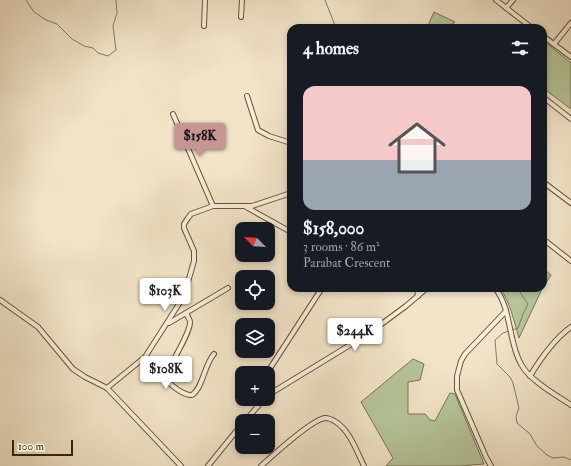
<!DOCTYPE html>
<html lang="en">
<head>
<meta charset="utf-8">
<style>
  body { margin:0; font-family:"IM FELL Double Pica",serif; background:#242831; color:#f1f3f6; height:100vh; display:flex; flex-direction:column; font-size:15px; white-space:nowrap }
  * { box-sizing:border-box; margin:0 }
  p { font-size:13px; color:#9ea1a6 }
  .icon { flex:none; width:22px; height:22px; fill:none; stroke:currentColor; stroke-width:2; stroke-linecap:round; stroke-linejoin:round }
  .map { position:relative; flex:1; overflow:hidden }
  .drawer { position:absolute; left:287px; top:24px; width:260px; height:268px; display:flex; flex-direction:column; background:#171b24; border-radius:12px; box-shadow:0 2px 6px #0003 }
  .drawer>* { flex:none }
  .needle { width:26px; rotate:294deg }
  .fabs { position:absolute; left:235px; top:222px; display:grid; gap:8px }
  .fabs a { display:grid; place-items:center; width:40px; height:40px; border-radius:8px; background:#171b24; box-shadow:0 2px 6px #0003; font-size:20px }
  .scale { position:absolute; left:12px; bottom:10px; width:61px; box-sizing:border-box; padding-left:4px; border:2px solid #3a2708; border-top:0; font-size:11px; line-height:14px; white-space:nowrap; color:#3a2708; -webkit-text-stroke:3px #f7eddb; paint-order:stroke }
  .price { position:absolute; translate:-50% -34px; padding:0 9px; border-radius:4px; background:#fff; color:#222; font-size:13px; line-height:26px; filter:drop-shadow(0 1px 2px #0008) }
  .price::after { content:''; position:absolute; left:50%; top:24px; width:12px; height:9px; margin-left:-6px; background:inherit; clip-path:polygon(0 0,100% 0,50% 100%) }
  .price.on { background:#c59692; color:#111 }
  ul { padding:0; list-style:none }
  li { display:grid; align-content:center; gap:8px; height:212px; padding:0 16px }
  li span { display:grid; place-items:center; height:124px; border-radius:12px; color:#555 }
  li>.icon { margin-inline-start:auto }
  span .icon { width:72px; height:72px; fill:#fffc; stroke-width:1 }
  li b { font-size:17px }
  h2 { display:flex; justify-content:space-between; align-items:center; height:48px; padding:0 16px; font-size:17px }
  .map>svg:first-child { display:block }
  .green { fill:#b6c59a; stroke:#787651 }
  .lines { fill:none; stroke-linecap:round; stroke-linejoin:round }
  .stream { stroke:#778076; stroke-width:1 }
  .minor-casing { stroke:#685638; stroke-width:6 }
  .minor { stroke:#f7eddb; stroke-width:4 }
</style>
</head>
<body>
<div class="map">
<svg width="571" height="466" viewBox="0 0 571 466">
  <rect width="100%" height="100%" fill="#f2e4c8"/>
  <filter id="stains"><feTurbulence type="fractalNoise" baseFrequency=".005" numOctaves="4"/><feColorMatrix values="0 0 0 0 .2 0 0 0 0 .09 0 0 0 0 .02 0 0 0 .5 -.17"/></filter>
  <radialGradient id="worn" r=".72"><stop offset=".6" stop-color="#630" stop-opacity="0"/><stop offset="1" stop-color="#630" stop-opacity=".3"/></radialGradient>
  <g class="green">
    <path d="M434 12 455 22 447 28H427Z"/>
    <path d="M545 42 571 63V109L543 88V49Z"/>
    <path d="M545 270 551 275 542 289 519 338C514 321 510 302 500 288H543V273Z"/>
    <path d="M413 359 424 364 420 380 408 382V414H425L430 420 435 421 450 393 455 394 484 464 460 466H386L393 458 361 402Z"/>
  </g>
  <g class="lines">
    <g class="stream">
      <path d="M26 0 34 12 46 20 57 24 72 39 84 46 93 48 98 53 108 56 116 50 113 26 117 13 116 0"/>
      <path d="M325 0 336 28"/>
      <path d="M512 330 518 328 523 314 528 304 517 288"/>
      <path d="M509 331 503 333 495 340 497 364 510 377 513 383 519 408 516 416 517 423 530 434 537 446 547 455 553 458 564 457 571 460"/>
    </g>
    <defs>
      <g id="minor">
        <path d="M496 0 532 28"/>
        <path d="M506 8 513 0"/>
        <path d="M241 17 242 0"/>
        <path d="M204 26 205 0"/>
        <path d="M543 36 571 57"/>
        <path d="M554 44 571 23"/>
        <path d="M247 96 258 130 269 136 291 143"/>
        <path d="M543 97 571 119"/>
        <path d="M173 114 213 206"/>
        <path d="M543 182 571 203"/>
        <path d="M246 207 291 232"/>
        <path d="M543 239 571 261"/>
        <path d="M417 288 418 296"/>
        <path d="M495 288C512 309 508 342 521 364 529 380 556 395 571 405"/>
        <path d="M0 300 38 327 73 369 85 377 107 388 181 466"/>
        <path d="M186 313C187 316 190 319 190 322 191 331 172 362 167 372 167 374 166 376 166 378 169 385 185 396 192 395 203 388 204 365 214 354"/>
        <path d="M169 323 228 288"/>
        <path d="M267 373 322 288"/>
        <path d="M530 376C541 358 554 339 571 327"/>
        <path d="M107 388 145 357 184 296 194 261V251L184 228V224L188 218 191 214 213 206H252L291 193"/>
        <path d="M268 395 368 334 406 306 427 288"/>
        <path d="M245 421 264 399"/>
        <path d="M208 466 242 424"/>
        <path d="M261 466C272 456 313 419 325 418 329 418 333 420 336 422 350 431 357 452 364 466"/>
        <path d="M491 466 486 457 457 390V376L461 361 465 354 506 311"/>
      </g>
    </defs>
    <use href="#minor" class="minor-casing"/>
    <use href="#minor" class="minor"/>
  </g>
  <rect width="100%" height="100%" filter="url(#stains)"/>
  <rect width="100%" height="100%" fill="url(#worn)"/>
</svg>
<div class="fabs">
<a><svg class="needle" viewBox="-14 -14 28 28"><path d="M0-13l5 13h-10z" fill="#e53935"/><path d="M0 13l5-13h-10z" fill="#9ea1a6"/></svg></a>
<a><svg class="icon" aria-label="locate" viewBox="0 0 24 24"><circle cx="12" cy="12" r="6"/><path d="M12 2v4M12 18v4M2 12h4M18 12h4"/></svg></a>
<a><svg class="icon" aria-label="layers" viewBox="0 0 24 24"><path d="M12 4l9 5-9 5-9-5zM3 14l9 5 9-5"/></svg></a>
<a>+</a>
<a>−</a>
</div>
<div class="scale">100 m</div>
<b class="price on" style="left:200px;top:157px">$158K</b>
<b class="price" style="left:165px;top:312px">$103K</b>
<b class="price" style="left:355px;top:352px">$244K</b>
<b class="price" style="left:166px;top:390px">$108K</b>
<section class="drawer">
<h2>4 homes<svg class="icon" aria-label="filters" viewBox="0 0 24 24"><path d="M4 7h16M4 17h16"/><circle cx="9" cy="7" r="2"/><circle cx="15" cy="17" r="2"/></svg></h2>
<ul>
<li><span style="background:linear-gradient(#f6c9c9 60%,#9aa5b1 0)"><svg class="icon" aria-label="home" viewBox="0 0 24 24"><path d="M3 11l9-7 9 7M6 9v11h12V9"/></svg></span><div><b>$158,000</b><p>3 rooms · 86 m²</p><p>Parabat Crescent</p></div></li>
</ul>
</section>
</div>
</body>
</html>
